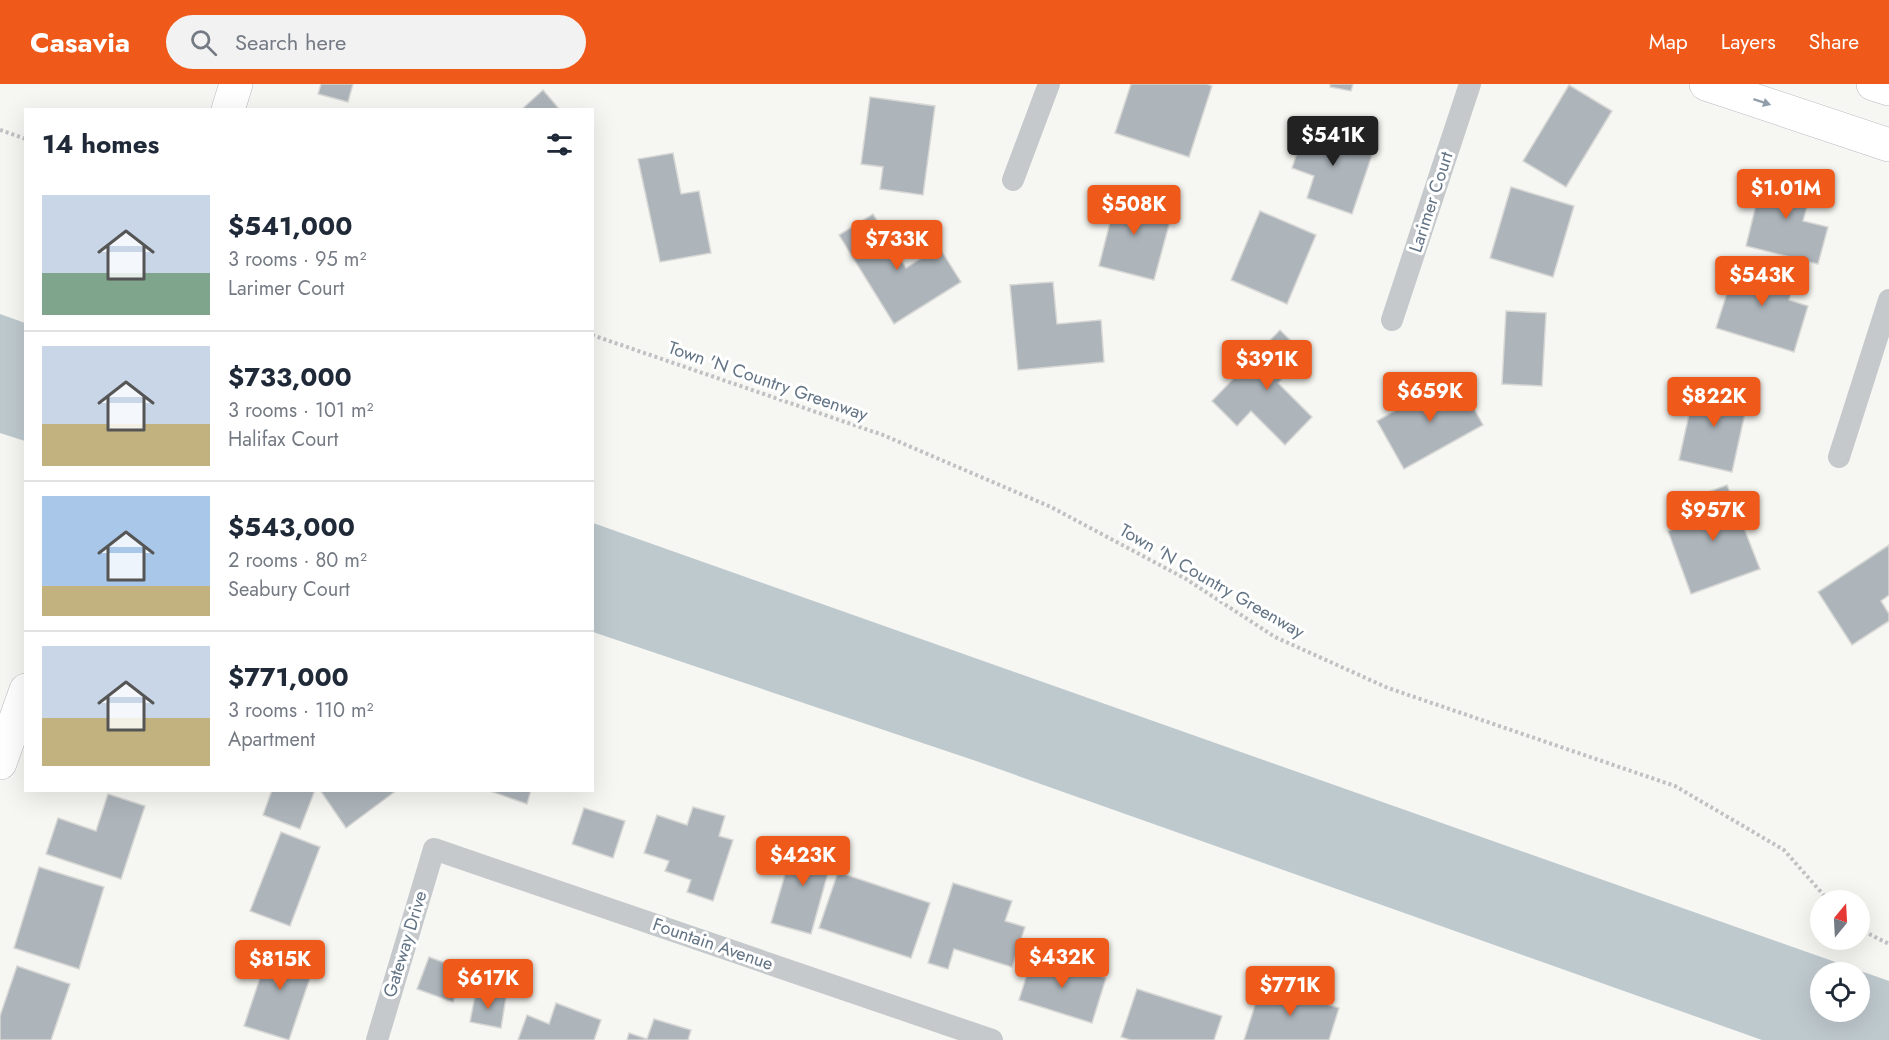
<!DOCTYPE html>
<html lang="en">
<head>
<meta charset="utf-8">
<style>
  body { margin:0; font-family:Jost,sans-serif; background:#f2f2f3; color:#1f2937; height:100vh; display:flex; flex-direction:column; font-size:22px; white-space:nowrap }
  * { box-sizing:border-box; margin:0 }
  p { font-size:20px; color:#747a83 }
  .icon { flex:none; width:33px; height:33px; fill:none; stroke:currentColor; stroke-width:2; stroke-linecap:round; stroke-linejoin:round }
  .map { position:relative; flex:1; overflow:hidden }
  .sheet { position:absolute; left:24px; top:24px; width:570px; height:684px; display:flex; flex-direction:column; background:#fff; border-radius:0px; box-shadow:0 6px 24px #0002 }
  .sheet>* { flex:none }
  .needle { width:39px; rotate:18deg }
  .fabs { position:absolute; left:1810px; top:806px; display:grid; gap:12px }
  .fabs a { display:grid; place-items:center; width:60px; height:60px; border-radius:50%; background:#fff; box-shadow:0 6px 24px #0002; font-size:30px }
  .price { position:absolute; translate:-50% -51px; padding:0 14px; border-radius:6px; background:#ef591a; color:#fff; font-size:20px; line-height:39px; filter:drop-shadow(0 2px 3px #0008) }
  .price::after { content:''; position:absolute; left:50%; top:36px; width:18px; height:14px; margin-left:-9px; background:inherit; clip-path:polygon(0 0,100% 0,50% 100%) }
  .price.on { background:#222; color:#fff }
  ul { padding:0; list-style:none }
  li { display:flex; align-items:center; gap:18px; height:150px; padding:0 18px }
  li+li { border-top:2px solid #e0e1e3 }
  li span { display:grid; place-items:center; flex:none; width:168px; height:120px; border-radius:0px; color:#555 }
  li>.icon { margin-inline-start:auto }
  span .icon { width:72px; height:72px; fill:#fffc; stroke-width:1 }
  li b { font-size:26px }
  h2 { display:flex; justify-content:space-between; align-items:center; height:72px; padding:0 18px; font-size:26px }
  header { display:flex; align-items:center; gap:36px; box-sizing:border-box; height:84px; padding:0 30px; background:#ef591a; color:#fff }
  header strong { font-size:28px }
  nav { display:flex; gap:33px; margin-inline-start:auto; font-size:21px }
  .search { width:420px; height:54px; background:#f2f2f3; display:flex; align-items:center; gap:15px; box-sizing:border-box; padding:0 21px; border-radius:33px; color:#747a83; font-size:22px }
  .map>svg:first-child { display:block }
  .water { fill:#bec9ce; fill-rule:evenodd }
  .building { fill:#adb5bb; stroke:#d7d7d5; stroke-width:1.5 }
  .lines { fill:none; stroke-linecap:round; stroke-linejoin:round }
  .secondary-casing { stroke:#b7bcc1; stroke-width:34 }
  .path { stroke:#bfc1c3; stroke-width:4; stroke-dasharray:3 3; stroke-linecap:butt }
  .street { stroke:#c5c9cc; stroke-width:22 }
  .secondary { stroke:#fff; stroke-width:33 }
  .oneway { fill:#929eaa }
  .labels { text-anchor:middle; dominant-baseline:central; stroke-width:6; stroke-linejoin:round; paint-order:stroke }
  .street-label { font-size:18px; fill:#637485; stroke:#fff }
</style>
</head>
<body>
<header>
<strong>Casavia</strong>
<div class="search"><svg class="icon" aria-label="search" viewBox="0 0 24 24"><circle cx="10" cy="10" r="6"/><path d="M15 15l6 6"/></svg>Search here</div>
<nav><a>Map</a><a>Layers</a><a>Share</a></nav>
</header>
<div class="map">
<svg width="1889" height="956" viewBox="0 0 1889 956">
  <rect width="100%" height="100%" fill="#f6f6f2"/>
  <g class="water">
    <path d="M0 230 25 239V357L0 349Z"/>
    <path d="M593 439 1889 897V956H1762L979 678 593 548ZM1821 888H1860V927H1821Z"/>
  </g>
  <g class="building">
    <path d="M321 0H353L348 18 318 10Z"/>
    <path d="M1131 0H1207L1212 2 1189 73 1115 49Z"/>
    <path d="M1330 0H1353L1351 7 1330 3Z"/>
    <path d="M1569 1 1612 27 1566 103 1523 77Z"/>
    <path d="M543 6 560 26H521Z"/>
    <path d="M870 13 935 22 923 111 880 105 883 83 861 80Z"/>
    <path d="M1307 39 1375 62 1352 130 1307 114 1314 92 1292 84Z"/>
    <path d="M673 69 681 110 699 107 711 169 660 178 638 75Z"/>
    <path d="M1764 88 1813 100 1803 137 1828 143 1818 180 1746 162Z"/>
    <path d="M1119 103 1156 112 1151 132 1170 137 1154 196 1099 182Z"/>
    <path d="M1511 103 1574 122 1553 193 1490 174Z"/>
    <path d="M1260 127 1316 151 1287 220 1231 196Z"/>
    <path d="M873 130 906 184 939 163 961 198 894 240 839 151Z"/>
    <path d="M1738 174 1796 193 1789 216 1808 222 1794 268 1716 244Z"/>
    <path d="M1053 198 1057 240 1101 236 1104 278 1018 286 1010 201Z"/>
    <path d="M1506 227 1546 229 1542 302 1502 300Z"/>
    <path d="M1280 246 1305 271 1278 299 1312 333 1285 361 1251 327 1237 342 1212 317Z"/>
    <path d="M1456 292 1483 341 1404 385 1377 337Z"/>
    <path d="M1696 299 1749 311 1732 388 1679 376Z"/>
    <path d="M1727 401 1760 485 1691 510 1668 447 1690 438 1682 418Z"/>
    <path d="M1889 461V511L1881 517 1889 530V537L1852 561 1818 508Z"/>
    <path d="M272 706H315L300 745 263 731Z"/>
    <path d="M320 706H397L346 744Z"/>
    <path d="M487 706H531L527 720Z"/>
    <path d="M108 710 145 722 121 795 46 770 58 734 96 747Z"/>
    <path d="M693 723 725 732 719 752 733 756 713 817 687 808 691 796 665 787 669 777 644 769 657 731 687 741Z"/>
    <path d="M584 724 625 737 613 774 572 760Z"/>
    <path d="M281 748 320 763 290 842 250 827Z"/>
    <path d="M795 756 834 767 811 850 771 839Z"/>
    <path d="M39 783 104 803 79 885 14 864Z"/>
    <path d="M838 788 930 819 911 874 819 844Z"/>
    <path d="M953 799 1012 817 1005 837 1025 843 1012 883 954 865 948 885 928 879Z"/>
    <path d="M272 858 317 873 289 956 244 942Z"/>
    <path d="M1033 871 1106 894 1092 939 1019 916Z"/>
    <path d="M429 873 465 886 453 918 417 905Z"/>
    <path d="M17 882 70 900 51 956H0V932Z"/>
    <path d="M1262 899 1339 924 1329 956H1244Z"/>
    <path d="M1137 905 1222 932 1214 956H1131L1121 953Z"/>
    <path d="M476 907 506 913 501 944 470 938Z"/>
    <path d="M556 919 601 936 594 956H518L527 931 549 940Z"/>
    <path d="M654 935 691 946 688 956H627L629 949 647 955Z"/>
  </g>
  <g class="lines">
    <defs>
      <g id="secondary">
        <path d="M1706 0 1889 61"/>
        <path d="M1873 0 1889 5"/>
        <path d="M228 26 236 0"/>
        <path d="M0 679 26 606"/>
      </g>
    </defs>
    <use href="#secondary" class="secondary-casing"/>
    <g class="path">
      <path d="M0 46 26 55"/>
      <path d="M592 251 883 351 1051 423 1186 495 1275 553 1388 604 1675 702 1784 766 1828 816"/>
      <path d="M1860 842 1871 851 1889 860"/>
    </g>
    <g class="street">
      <path d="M1013 96 1049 0"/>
      <path d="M1392 236 1470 0"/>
      <path d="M1839 373 1889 216"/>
      <path d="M377 956 434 765 992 956"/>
    </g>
    <use href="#secondary" class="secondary"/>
  </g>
  <defs><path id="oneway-solid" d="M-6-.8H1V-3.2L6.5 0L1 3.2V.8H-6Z" transform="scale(1.5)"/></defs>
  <use class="oneway" href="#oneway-solid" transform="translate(1762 18) rotate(18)"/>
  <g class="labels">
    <g class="street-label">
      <text transform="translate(1431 118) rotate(-72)">Larimer Court</text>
      <text transform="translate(768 297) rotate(19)">Town 'N Country Greenway</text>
      <text transform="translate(1212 497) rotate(30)">Town 'N Country Greenway</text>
      <text transform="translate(405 860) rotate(-73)">Gateway Drive</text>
      <text transform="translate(713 860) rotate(19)">Fountain Avenue</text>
    </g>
  </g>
</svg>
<div class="fabs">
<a><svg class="needle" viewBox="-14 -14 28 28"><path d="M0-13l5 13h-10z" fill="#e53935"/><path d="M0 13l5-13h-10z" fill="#747a83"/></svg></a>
<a><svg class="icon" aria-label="locate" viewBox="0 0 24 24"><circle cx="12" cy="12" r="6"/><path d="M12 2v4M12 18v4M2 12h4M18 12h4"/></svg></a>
</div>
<b class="price on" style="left:1333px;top:83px">$541K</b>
<b class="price" style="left:1786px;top:136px">$1.01M</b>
<b class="price" style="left:1134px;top:152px">$508K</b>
<b class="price" style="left:897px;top:187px">$733K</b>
<b class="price" style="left:1762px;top:223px">$543K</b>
<b class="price" style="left:1267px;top:307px">$391K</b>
<b class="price" style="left:1430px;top:339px">$659K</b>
<b class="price" style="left:1714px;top:344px">$822K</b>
<b class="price" style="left:1713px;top:458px">$957K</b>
<b class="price" style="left:803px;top:803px">$423K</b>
<b class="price" style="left:1062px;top:905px">$432K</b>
<b class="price" style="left:280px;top:907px">$815K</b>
<b class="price" style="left:488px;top:926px">$617K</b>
<b class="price" style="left:1290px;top:933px">$771K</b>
<section class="sheet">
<h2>14 homes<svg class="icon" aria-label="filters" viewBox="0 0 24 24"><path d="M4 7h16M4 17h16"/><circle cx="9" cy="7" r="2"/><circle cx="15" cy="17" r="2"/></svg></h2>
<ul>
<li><span style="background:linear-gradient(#c9d6e8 65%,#7fa58c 0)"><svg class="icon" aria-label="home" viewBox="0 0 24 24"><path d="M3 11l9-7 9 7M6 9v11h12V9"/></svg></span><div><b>$541,000</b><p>3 rooms · 95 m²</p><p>Larimer Court</p></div></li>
<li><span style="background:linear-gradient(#c9d6e8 65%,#c2b280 0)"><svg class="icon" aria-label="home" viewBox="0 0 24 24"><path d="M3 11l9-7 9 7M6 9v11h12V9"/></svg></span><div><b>$733,000</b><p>3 rooms · 101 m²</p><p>Halifax Court</p></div></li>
<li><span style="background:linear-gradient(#a9c7e8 75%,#c2b280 0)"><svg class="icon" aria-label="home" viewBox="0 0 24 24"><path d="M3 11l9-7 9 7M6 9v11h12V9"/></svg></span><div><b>$543,000</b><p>2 rooms · 80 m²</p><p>Seabury Court</p></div></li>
<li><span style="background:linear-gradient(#c9d6e8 60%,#c2b280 0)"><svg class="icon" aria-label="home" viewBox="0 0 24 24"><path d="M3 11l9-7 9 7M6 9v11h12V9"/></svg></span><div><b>$771,000</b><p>3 rooms · 110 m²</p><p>Apartment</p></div></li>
</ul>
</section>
</div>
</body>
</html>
